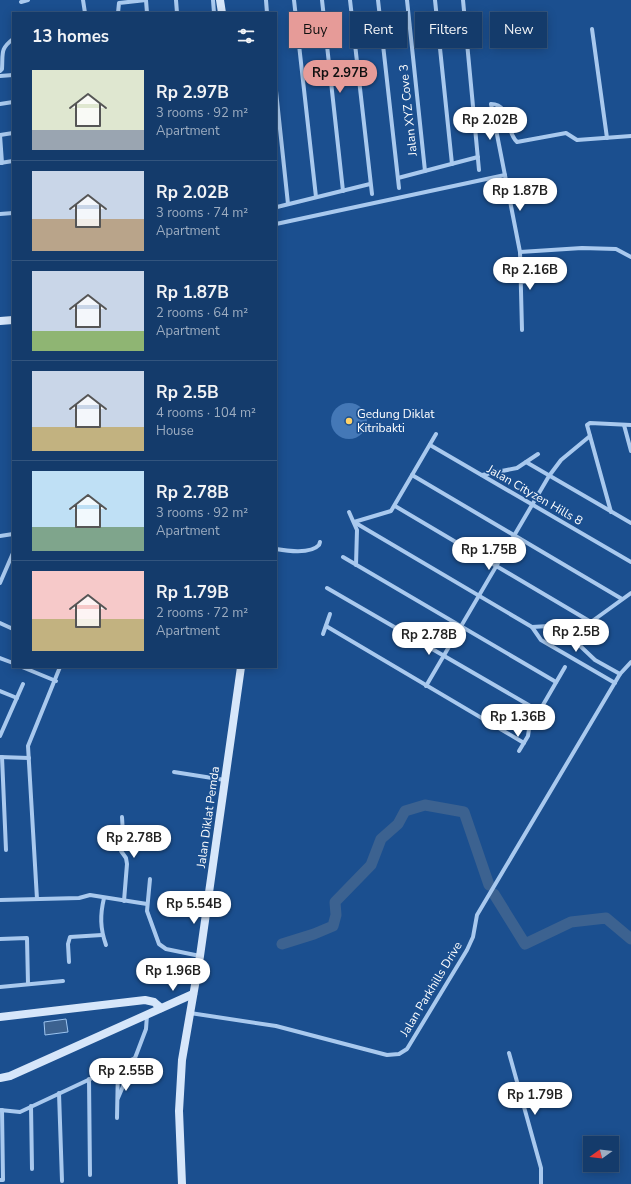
<!DOCTYPE html>
<html lang="en">
<head>
<meta charset="utf-8">
<style>
  body { margin:0; font-family:"Nunito Sans",sans-serif; background:#1d4271; color:#f1f3f6; height:100vh; display:flex; flex-direction:column; font-size:15px; white-space:nowrap }
  * { box-sizing:border-box; margin:0 }
  p { font-size:13px; color:#9dadc1 }
  .icon { flex:none; width:22px; height:22px; fill:none; stroke:currentColor; stroke-width:2; stroke-linecap:round; stroke-linejoin:round }
  .map { position:relative; flex:1; overflow:hidden }
  .panel { position:absolute; left:12px; top:12px; width:265px; height:656px; display:flex; flex-direction:column; background:#143b6b; border-radius:0px; box-shadow:0 2px 10px #0003,0 0 0 1px #33557e }
  .panel>* { flex:none }
  .guide { position:absolute; left:289px; top:12px; width:282px; height:36px; display:flex; gap:8px }
  .needle { width:26px; rotate:255deg }
  .controls { position:absolute; left:583px; top:1136px; display:grid; gap:8px }
  .controls a { display:grid; place-items:center; width:36px; height:36px; border-radius:0px; background:#143b6b; box-shadow:0 2px 10px #0003,0 0 0 1px #33557e; font-size:20px }
  .price { position:absolute; translate:-50% -34px; padding:0 9px; border-radius:14px; background:#fff; color:#222; font-size:13px; line-height:26px; filter:drop-shadow(0 1px 2px #0008) }
  .price::after { content:''; position:absolute; left:50%; top:24px; width:12px; height:9px; margin-left:-6px; background:inherit; clip-path:polygon(0 0,100% 0,50% 100%) }
  .price.active { background:#e69b98; color:#111 }
  ul { padding:0; list-style:none }
  li { display:flex; align-items:center; gap:12px; height:100px; padding:0 20px }
  li+li { border-top:1px solid #33557e }
  li span { display:grid; place-items:center; flex:none; width:112px; height:80px; border-radius:0px; color:#555 }
  li>.icon { margin-inline-start:auto }
  span .icon { width:48px; height:48px; fill:#fffc; stroke-width:1 }
  li b { font-size:17px }
  h2 { display:flex; justify-content:space-between; align-items:center; height:48px; padding:0 20px; font-size:17px }
  .pill { padding:0 14px; border-radius:0px; background:#143b6b; box-shadow:0 2px 10px #0003,0 0 0 1px #33557e; font-size:14px; line-height:36px }
  .pill.active { background:#e69b98; color:#111 }
  .map>svg:first-child { display:block }
  .water { fill:#3c6290; stroke:#9cc4f0 }
  .lines { fill:none; stroke-linecap:round; stroke-linejoin:round }
  .river { stroke:#3c6290; stroke-width:11 }
  .building { fill:#4478b7 }
  .street { stroke:#a9c9ee; stroke-width:4 }
  .secondary { stroke:#d6e6fa; stroke-width:8 }
  .poi-dot { fill:#ffd166; stroke:#1b4f8f; stroke-width:1.5 }
  .labels { text-anchor:middle; dominant-baseline:central; stroke-width:3.5; stroke-linejoin:round; paint-order:stroke }
  .street-label { font-size:12px; fill:#fff; stroke:#1b4f8f }
  .poi-label { font-size:12px; fill:#fff; stroke:#1b4f8f; text-anchor:start }
</style>
</head>
<body>
<div class="map">
<svg width="631" height="1184" viewBox="0 0 631 1184">
  <rect width="100%" height="100%" fill="#1b4f8f"/>
  <path class="water" d="M66 1019 68 1032 45 1035 44 1022Z"/>
  <g class="lines">
    <g class="river">
      <path d="M494 894 525 944 571 922 606 918 631 939"/>
      <path d="M282 944 314 934 333 926 336 915 335 902 371 865 381 839 398 824 405 811 425 805 464 812 489 885"/>
    </g>
  </g>
  <circle class="building" cx="349" cy="421" r="18"/>
  <g class="lines">
    <g class="street">
      <path d="M83 0 85 13"/>
      <path d="M146 0 147 13"/>
      <path d="M176 0 177 13"/>
      <path d="M213 0 214 13"/>
      <path d="M266 0 267 13"/>
      <path d="M294 0 316 197"/>
      <path d="M322 0 343 191"/>
      <path d="M350 0 372 194"/>
      <path d="M378 0 399 188"/>
      <path d="M407 0 425 171"/>
      <path d="M435 0 452 164"/>
      <path d="M463 0 479 170"/>
      <path d="M21 2 28 0"/>
      <path d="M118 13 119 3 146 0"/>
      <path d="M592 29 607 138"/>
      <path d="M0 71 2 69C3 53 0 49 13 39"/>
      <path d="M0 76 13 75"/>
      <path d="M276 91 288 204"/>
      <path d="M0 104 13 102"/>
      <path d="M0 135 2 163"/>
      <path d="M0 135 13 133"/>
      <path d="M0 163 13 161"/>
      <path d="M398 178 478 157"/>
      <path d="M277 207 370 184"/>
      <path d="M0 214 13 213"/>
      <path d="M276 224 505 175"/>
      <path d="M520 252 582 248 616 249 631 257"/>
      <path d="M522 282 555 278"/>
      <path d="M522 330 520 252 491 104C511 104 505 131 517 142L566 133 577 140 631 136"/>
      <path d="M624 425 631 451"/>
      <path d="M430 445 631 562"/>
      <path d="M526 462 631 523"/>
      <path d="M412 475 622 599"/>
      <path d="M482 475 517 468 538 454"/>
      <path d="M395 506 591 622"/>
      <path d="M349 512 357 530 356 565"/>
      <path d="M611 512 587 425 590 423 631 425"/>
      <path d="M354 522 532 627 541 640 615 683"/>
      <path d="M354 522 391 511 436 434"/>
      <path d="M0 536 13 534"/>
      <path d="M276 549C287 551 311 554 319 545L320 542"/>
      <path d="M343 557 556 682"/>
      <path d="M0 583 13 553"/>
      <path d="M327 588 539 711"/>
      <path d="M0 623 13 629"/>
      <path d="M326 626 524 743"/>
      <path d="M532 627 549 626 576 642 595 660 620 674"/>
      <path d="M586 631 591 622 631 593"/>
      <path d="M323 634 330 614"/>
      <path d="M0 658 13 663"/>
      <path d="M22 667 56 681"/>
      <path d="M426 686 549 476 561 460 590 436"/>
      <path d="M0 691 17 698"/>
      <path d="M0 736 23 684"/>
      <path d="M519 751 528 736 529 729 565 667"/>
      <path d="M0 757 29 758"/>
      <path d="M2 757 6 850"/>
      <path d="M174 772 225 780"/>
      <path d="M122 817 123 834 121 851 126 858 127 864 124 901"/>
      <path d="M150 879 147 911 159 944 166 949 200 956"/>
      <path d="M104 898C100 915 100 928 106 945"/>
      <path d="M37 899 28 746 60 667"/>
      <path d="M0 900 79 898 90 895 147 904"/>
      <path d="M0 939 27 938 28 984"/>
      <path d="M69 962 68 944 70 937 102 935"/>
      <path d="M0 987 63 981"/>
      <path d="M190 1013 276 1026 387 1055 399 1054 407 1049 467 950 473 937 477 915 620 674 631 662"/>
      <path d="M509 1053 541 1168V1184"/>
      <path d="M89 1079 90 1175"/>
      <path d="M59 1093 62 1181"/>
      <path d="M118 1098 135 1058"/>
      <path d="M31 1106 32 1169"/>
      <path d="M0 1110 20 1112 135 1058 146 1029 147 1015"/>
      <path d="M117 1118 118 1066"/>
      <path d="M0 1180H3L2 1110"/>
    </g>
    <g class="secondary">
      <path d="M220 0 222 13"/>
      <path d="M0 321 13 320"/>
      <path d="M0 1017 145 1000 154 1002 161 1008"/>
      <path d="M0 1078 10 1076 193 994"/>
      <path d="M182 1184 179 1111 182 1060 200 956 241 667"/>
    </g>
  </g>
  <circle class="poi-dot" cx="349" cy="421" r="4"/>
  <g class="labels">
    <g class="street-label">
      <text transform="translate(408 110) rotate(-96)">Jalan XYZ Cove 3</text>
      <text transform="translate(535 495) rotate(30)">Jalan Cityzen Hills 8</text>
      <text transform="translate(208 817) rotate(-82)">Jalan Diklat Pemda</text>
      <text transform="translate(431 989) rotate(-59)">Jalan Parkhills Drive</text>
    </g>
    <g class="poi-label">
      <text x="357" y="414">Gedung Diklat<tspan x="357" dy="14">Kitribakti</tspan></text>
    </g>
  </g>
</svg>
<div class="controls">
<a><svg class="needle" viewBox="-14 -14 28 28"><path d="M0-13l5 13h-10z" fill="#e53935"/><path d="M0 13l5-13h-10z" fill="#9dadc1"/></svg></a>
</div>
<b class="price active" style="left:340px;top:94px">Rp 2.97B</b>
<b class="price" style="left:490px;top:141px">Rp 2.02B</b>
<b class="price" style="left:520px;top:212px">Rp 1.87B</b>
<b class="price" style="left:530px;top:291px">Rp 2.16B</b>
<b class="price" style="left:489px;top:571px">Rp 1.75B</b>
<b class="price" style="left:576px;top:653px">Rp 2.5B</b>
<b class="price" style="left:429px;top:656px">Rp 2.78B</b>
<b class="price" style="left:518px;top:738px">Rp 1.36B</b>
<b class="price" style="left:134px;top:859px">Rp 2.78B</b>
<b class="price" style="left:194px;top:925px">Rp 5.54B</b>
<b class="price" style="left:173px;top:992px">Rp 1.96B</b>
<b class="price" style="left:126px;top:1092px">Rp 2.55B</b>
<b class="price" style="left:535px;top:1116px">Rp 1.79B</b>
<div class="guide">
<a class="pill active">Buy</a>
<a class="pill">Rent</a>
<a class="pill">Filters</a>
<a class="pill">New</a>
</div>
<section class="panel">
<h2>13 homes<svg class="icon" aria-label="filters" viewBox="0 0 24 24"><path d="M4 7h16M4 17h16"/><circle cx="9" cy="7" r="2"/><circle cx="15" cy="17" r="2"/></svg></h2>
<ul>
<li><span style="background:linear-gradient(#dfe7d0 75%,#9aa5b1 0)"><svg class="icon" aria-label="home" viewBox="0 0 24 24"><path d="M3 11l9-7 9 7M6 9v11h12V9"/></svg></span><div><b>Rp 2.97B</b><p>3 rooms · 92 m²</p><p>Apartment</p></div></li>
<li><span style="background:linear-gradient(#c9d6e8 60%,#b9a48a 0)"><svg class="icon" aria-label="home" viewBox="0 0 24 24"><path d="M3 11l9-7 9 7M6 9v11h12V9"/></svg></span><div><b>Rp 2.02B</b><p>3 rooms · 74 m²</p><p>Apartment</p></div></li>
<li><span style="background:linear-gradient(#c9d6e8 75%,#8fb573 0)"><svg class="icon" aria-label="home" viewBox="0 0 24 24"><path d="M3 11l9-7 9 7M6 9v11h12V9"/></svg></span><div><b>Rp 1.87B</b><p>2 rooms · 64 m²</p><p>Apartment</p></div></li>
<li><span style="background:linear-gradient(#c9d6e8 70%,#c2b280 0)"><svg class="icon" aria-label="home" viewBox="0 0 24 24"><path d="M3 11l9-7 9 7M6 9v11h12V9"/></svg></span><div><b>Rp 2.5B</b><p>4 rooms · 104 m²</p><p>House</p></div></li>
<li><span style="background:linear-gradient(#bfe0f5 70%,#7fa58c 0)"><svg class="icon" aria-label="home" viewBox="0 0 24 24"><path d="M3 11l9-7 9 7M6 9v11h12V9"/></svg></span><div><b>Rp 2.78B</b><p>3 rooms · 92 m²</p><p>Apartment</p></div></li>
<li><span style="background:linear-gradient(#f6c9c9 60%,#c2b280 0)"><svg class="icon" aria-label="home" viewBox="0 0 24 24"><path d="M3 11l9-7 9 7M6 9v11h12V9"/></svg></span><div><b>Rp 1.79B</b><p>2 rooms · 72 m²</p><p>Apartment</p></div></li>
</ul>
</section>
</div>
</body>
</html>
